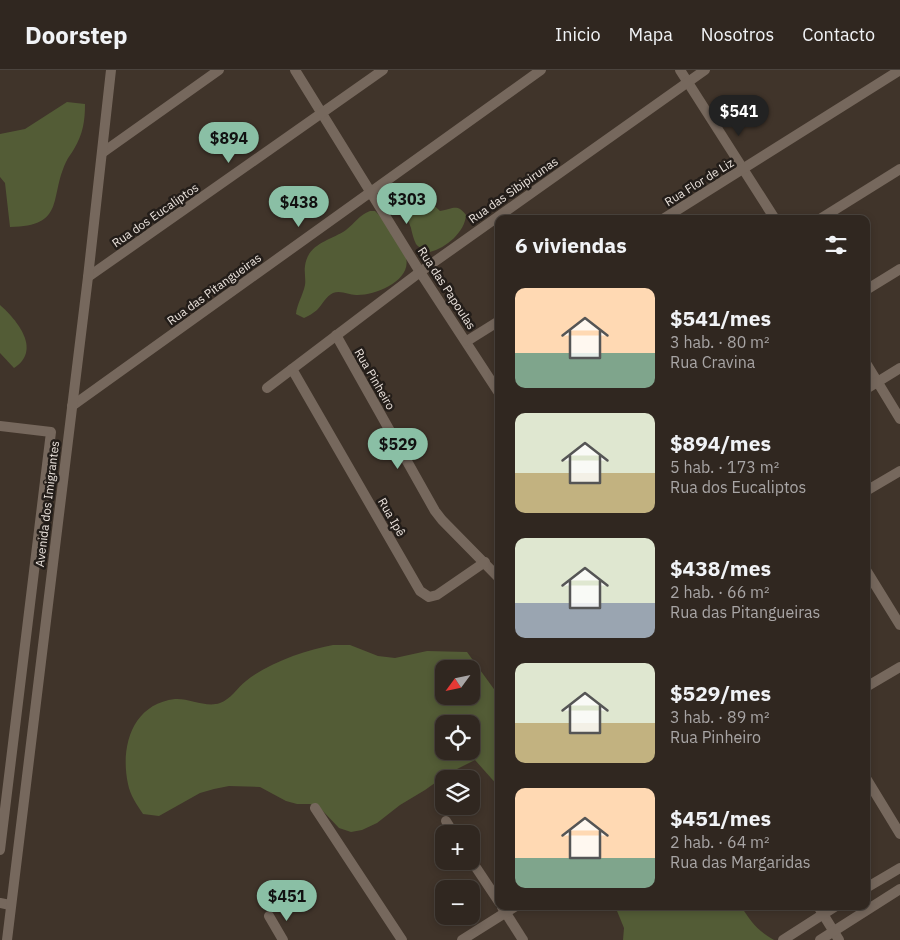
<!DOCTYPE html>
<html lang="es">
<head>
<meta charset="utf-8">
<style>
  body { margin:0; font-family:"IBM Plex Sans",sans-serif; background:#3c332d; color:#f1f3f6; height:100vh; display:flex; flex-direction:column; font-size:19px; white-space:nowrap }
  * { box-sizing:border-box; margin:0 }
  p { font-size:16px; color:#a8a5a5 }
  .icon { flex:none; width:28px; height:28px; fill:none; stroke:currentColor; stroke-width:2; stroke-linecap:round; stroke-linejoin:round }
  .map { position:relative; flex:1; overflow:hidden }
  .sheet { position:absolute; left:495px; top:145px; width:375px; height:695px; display:flex; flex-direction:column; background:#302720; border-radius:10px; box-shadow:0 2px 8px #0003,0 0 0 1px #4b443e }
  .sheet>* { flex:none }
  .needle { width:32px; rotate:237deg }
  .tools { position:absolute; left:435px; top:590px; display:grid; gap:10px }
  .tools a { display:grid; place-items:center; width:45px; height:45px; border-radius:10px; background:#302720; box-shadow:0 2px 8px #0003,0 0 0 1px #4b443e; font-size:25px }
  .price { position:absolute; translate:-50% -42px; padding:0 11px; border-radius:18px; background:#8abfa5; color:#111; font-size:16px; line-height:32px; filter:drop-shadow(0 1px 2px #0008) }
  .price::after { content:''; position:absolute; left:50%; top:30px; width:15px; height:11px; margin-left:-8px; background:inherit; clip-path:polygon(0 0,100% 0,50% 100%) }
  .price.selected { background:#222; color:#fff }
  ul { padding:0; list-style:none }
  li { display:flex; align-items:center; gap:15px; height:125px; padding:0 20px }
  li span { display:grid; place-items:center; flex:none; width:140px; height:100px; border-radius:10px; color:#555 }
  li>.icon { margin-inline-start:auto }
  span .icon { width:60px; height:60px; fill:#fffc; stroke-width:1 }
  li b { font-size:21px }
  h2 { display:flex; justify-content:space-between; align-items:center; height:60px; padding:0 20px; font-size:21px }
  header { display:flex; align-items:center; gap:30px; box-sizing:border-box; height:70px; padding:0 25px; background:#302720; border-bottom:1px solid #4b443e }
  header strong { font-size:24px }
  nav { display:flex; gap:28px; margin-inline-start:auto; font-size:18px }
  .map>svg:first-child { display:block }
  .green { fill:#535c36; fill-rule:evenodd }
  .lines { fill:none; stroke-linecap:round; stroke-linejoin:round }
  .minor { stroke:#76685d; stroke-width:10 }
  .labels { text-anchor:middle; dominant-baseline:central; stroke-width:5; stroke-linejoin:round; paint-order:stroke }
  .street-label { font-size:12px; fill:#ebe3dd; stroke:#231d19 }
</style>
</head>
<body>
<header>
<strong>Doorstep</strong>
<nav><a>Inicio</a><a>Mapa</a><a>Nosotros</a><a>Contacto</a></nav>
</header>
<div class="map">
<svg width="900" height="870" viewBox="0 0 900 870">
  <rect width="100%" height="100%" fill="#40342a"/>
  <g class="green">
    <path d="M67 32 85 34C85 51 83 64 74 79 72 83 68 87 66 92 49 128 66 156 10 157L5 113 0 107V64L25 59Z"/>
    <path d="M424 126 440 141C453 139 457 133 466 145 465 162 446 178 430 182 426 180 419 178 416 174 414 170 412 163 411 158 405 141 401 129 424 126Z"/>
    <path d="M370 141H375L379 145C386 155 403 177 406 188 412 211 374 226 356 225 349 225 341 220 333 223 326 226 322 235 317 240 313 243 309 246 304 248L296 244C297 234 303 225 305 215 306 209 304 202 305 196 308 173 330 171 346 160 355 153 359 145 370 141Z"/>
    <path d="M0 235C17 250 42 280 14 298L0 283Z"/>
    <path d="M333 575H350L378 586 395 588 427 581 467 582 499 626V717L475 690 449 703 425 720 400 735 377 753 362 760 351 762 339 758 320 738 310 734H297L286 731 260 717 229 716 214 719 200 723 159 746 143 744C137 735 130 725 128 714 120 677 132 634 175 629 189 628 206 638 220 633 231 629 237 618 246 611 268 593 306 580 333 575ZM444 599H471V626H444ZM444 654H471V681H444Z"/>
    <path d="M615 836H741C751 852 758 861 774 870H623L624 858Z"/>
  </g>
  <g class="lines">
    <g class="minor">
      <path d="M295 0 420 202 499 323"/>
      <path d="M680 0 775 149"/>
      <path d="M102 83 219 0"/>
      <path d="M663 149 900 0"/>
      <path d="M820 149 900 99"/>
      <path d="M88 207 383 0"/>
      <path d="M866 220 900 199"/>
      <path d="M336 265 435 441 442 450 499 508"/>
      <path d="M467 271 499 251"/>
      <path d="M866 293 900 349"/>
      <path d="M292 299 420 521 429 527 437 525 485 492"/>
      <path d="M267 318 420 202 705 0"/>
      <path d="M866 319 900 298"/>
      <path d="M72 336 541 0"/>
      <path d="M0 356 51 362 0 780"/>
      <path d="M866 421 900 401"/>
      <path d="M866 500 900 555"/>
      <path d="M866 617 900 597"/>
      <path d="M866 708 900 764"/>
      <path d="M315 738 402 870"/>
      <path d="M446 751 454 764"/>
      <path d="M471 790 499 832"/>
      <path d="M866 818 900 798"/>
      <path d="M0 833 10 835"/>
      <path d="M818 836 839 870"/>
      <path d="M502 837 523 870"/>
      <path d="M269 846 283 870"/>
      <path d="M7 870 88 207 111 0"/>
      <path d="M462 870 516 836"/>
      <path d="M783 870 836 836"/>
      <path d="M820 870 900 819"/>
    </g>
  </g>
  <g class="labels">
    <g class="street-label">
      <text transform="translate(699 112) rotate(-32)">Rua Flor de Liz</text>
      <text transform="translate(513 120) rotate(-35)">Rua das Sibipirunas</text>
      <text transform="translate(155 145) rotate(-35)">Rua dos Eucaliptos</text>
      <text transform="translate(447 218) rotate(57)">Rua das Papoulas</text>
      <text transform="translate(214 219) rotate(-36)">Rua das Pitangueiras</text>
      <text transform="translate(375 309) rotate(60)">Rua Pinheiro</text>
      <text transform="translate(47 434) rotate(-83)">Avenida dos Imigrantes</text>
      <text transform="translate(392 447) rotate(60)">Rua Ipê</text>
    </g>
  </g>
</svg>
<div class="tools">
<a><svg class="needle" viewBox="-14 -14 28 28"><path d="M0-13l5 13h-10z" fill="#e53935"/><path d="M0 13l5-13h-10z" fill="#a8a5a5"/></svg></a>
<a><svg class="icon" aria-label="locate" viewBox="0 0 24 24"><circle cx="12" cy="12" r="6"/><path d="M12 2v4M12 18v4M2 12h4M18 12h4"/></svg></a>
<a><svg class="icon" aria-label="layers" viewBox="0 0 24 24"><path d="M12 4l9 5-9 5-9-5zM3 14l9 5 9-5"/></svg></a>
<a>+</a>
<a>−</a>
</div>
<b class="price selected" style="left:739px;top:67px">$541</b>
<b class="price" style="left:229px;top:94px">$894</b>
<b class="price" style="left:407px;top:155px">$303</b>
<b class="price" style="left:299px;top:158px">$438</b>
<b class="price" style="left:398px;top:400px">$529</b>
<b class="price" style="left:287px;top:852px">$451</b>
<section class="sheet">
<h2>6 viviendas<svg class="icon" aria-label="filters" viewBox="0 0 24 24"><path d="M4 7h16M4 17h16"/><circle cx="9" cy="7" r="2"/><circle cx="15" cy="17" r="2"/></svg></h2>
<ul>
<li><span style="background:linear-gradient(#ffd9b3 65%,#7fa58c 0)"><svg class="icon" aria-label="home" viewBox="0 0 24 24"><path d="M3 11l9-7 9 7M6 9v11h12V9"/></svg></span><div><b>$541/mes</b><p>3 hab. · 80 m²</p><p>Rua Cravina</p></div></li>
<li><span style="background:linear-gradient(#dfe7d0 60%,#c2b280 0)"><svg class="icon" aria-label="home" viewBox="0 0 24 24"><path d="M3 11l9-7 9 7M6 9v11h12V9"/></svg></span><div><b>$894/mes</b><p>5 hab. · 173 m²</p><p>Rua dos Eucaliptos</p></div></li>
<li><span style="background:linear-gradient(#dfe7d0 65%,#9aa5b1 0)"><svg class="icon" aria-label="home" viewBox="0 0 24 24"><path d="M3 11l9-7 9 7M6 9v11h12V9"/></svg></span><div><b>$438/mes</b><p>2 hab. · 66 m²</p><p>Rua das Pitangueiras</p></div></li>
<li><span style="background:linear-gradient(#dfe7d0 60%,#c2b280 0)"><svg class="icon" aria-label="home" viewBox="0 0 24 24"><path d="M3 11l9-7 9 7M6 9v11h12V9"/></svg></span><div><b>$529/mes</b><p>3 hab. · 89 m²</p><p>Rua Pinheiro</p></div></li>
<li><span style="background:linear-gradient(#ffd9b3 70%,#7fa58c 0)"><svg class="icon" aria-label="home" viewBox="0 0 24 24"><path d="M3 11l9-7 9 7M6 9v11h12V9"/></svg></span><div><b>$451/mes</b><p>2 hab. · 64 m²</p><p>Rua das Margaridas</p></div></li>
</ul>
</section>
</div>
</body>
</html>
